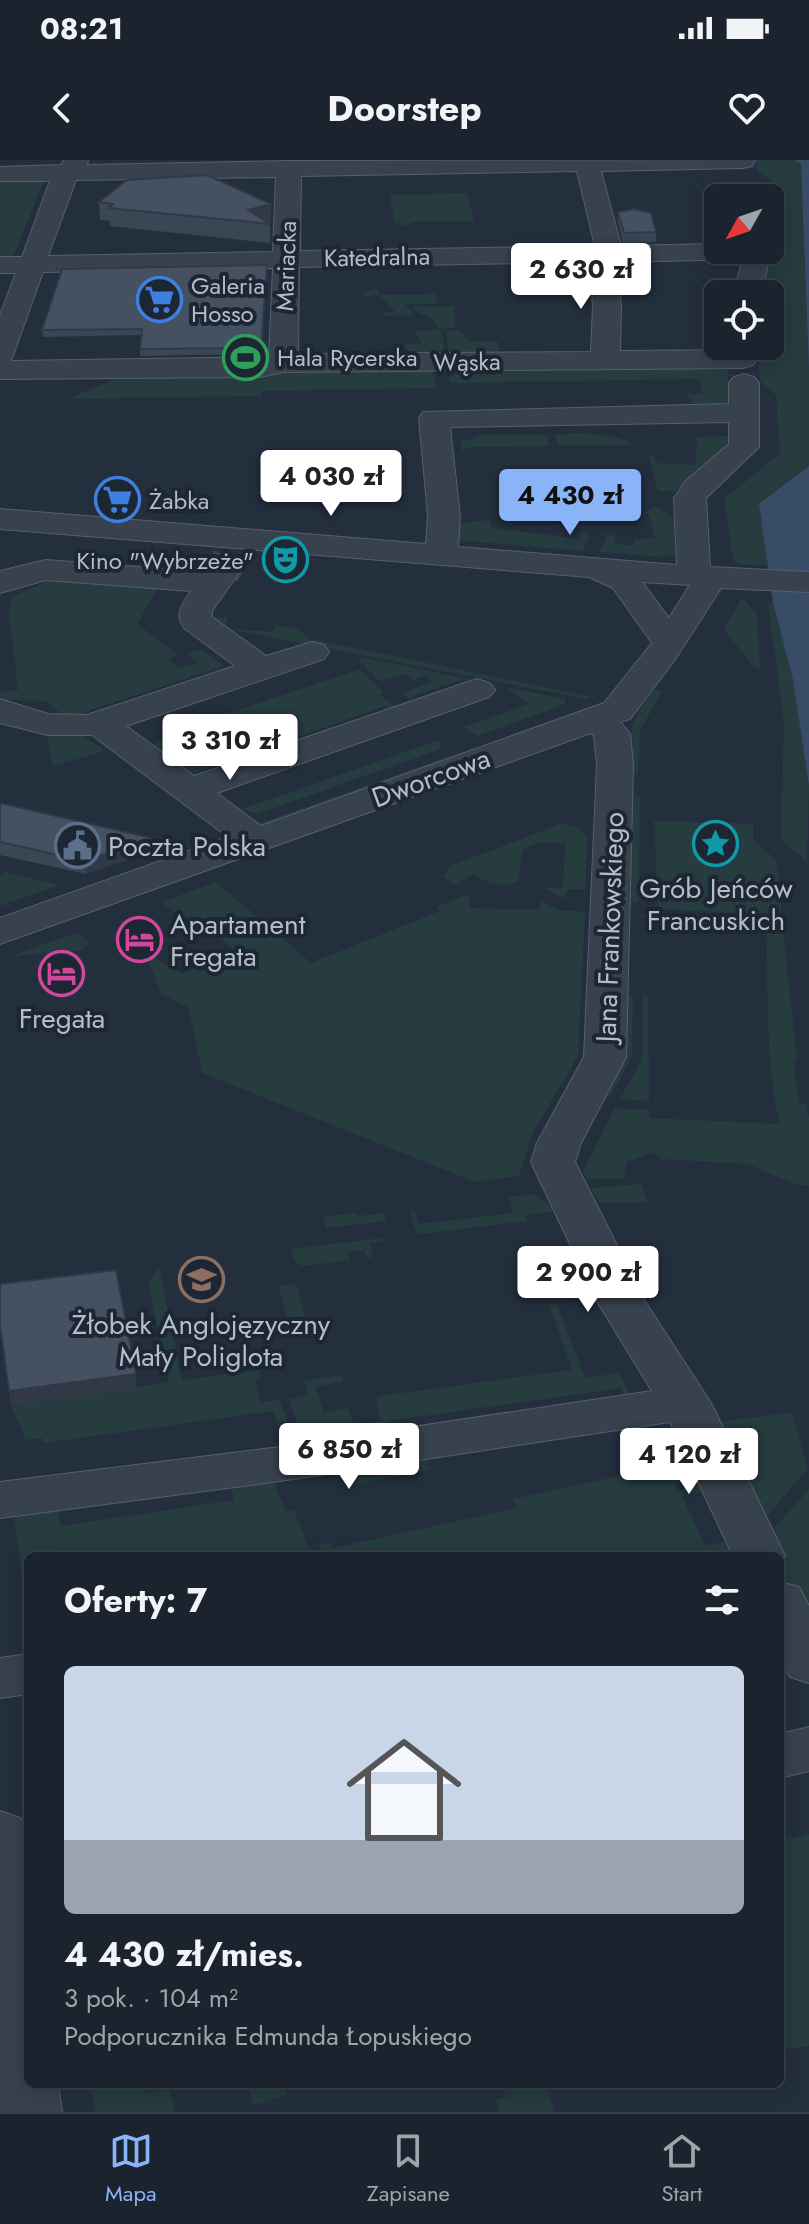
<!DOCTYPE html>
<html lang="pl">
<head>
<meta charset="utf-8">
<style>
  body { margin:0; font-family:Jost,sans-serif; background:#242b36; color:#f1f3f6; height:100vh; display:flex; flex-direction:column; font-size:30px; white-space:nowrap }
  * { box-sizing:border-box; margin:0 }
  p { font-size:26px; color:#a0a4aa }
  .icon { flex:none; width:44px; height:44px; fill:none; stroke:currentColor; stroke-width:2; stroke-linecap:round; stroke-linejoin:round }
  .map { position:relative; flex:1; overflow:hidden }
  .panel { position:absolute; left:24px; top:1392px; width:760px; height:536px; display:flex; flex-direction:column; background:#1b232e; border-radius:12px; box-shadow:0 4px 20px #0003,0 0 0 2px #39404a }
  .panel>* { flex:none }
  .needle { width:52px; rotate:230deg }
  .controls { position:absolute; left:704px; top:24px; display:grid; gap:16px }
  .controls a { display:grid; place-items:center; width:80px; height:80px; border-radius:12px; background:#1b232e; box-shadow:0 4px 20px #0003,0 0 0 2px #39404a; font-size:40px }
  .price { position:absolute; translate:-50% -68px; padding:0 18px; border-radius:8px; background:#fff; color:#222; font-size:26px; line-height:52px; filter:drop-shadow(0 2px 4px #0008) }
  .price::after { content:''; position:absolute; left:50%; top:48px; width:24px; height:18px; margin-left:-12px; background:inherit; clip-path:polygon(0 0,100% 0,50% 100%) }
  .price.active { background:#8ab4f8; color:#111 }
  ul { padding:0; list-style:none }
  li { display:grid; align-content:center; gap:16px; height:424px; padding:0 40px }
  li span { display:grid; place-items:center; height:248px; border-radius:12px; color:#555 }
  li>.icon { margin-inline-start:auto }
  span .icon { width:144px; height:144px; fill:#fffc; stroke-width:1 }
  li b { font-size:34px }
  h2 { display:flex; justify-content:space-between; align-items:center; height:96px; padding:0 40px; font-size:34px }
  .status { display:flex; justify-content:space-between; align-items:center; height:56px; padding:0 40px; background:#1b232e; direction:ltr }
  .status svg { height:22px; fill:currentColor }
  header { display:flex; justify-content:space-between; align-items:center; height:104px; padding:0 40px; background:#1b232e; font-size:36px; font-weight:700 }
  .tab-bar { display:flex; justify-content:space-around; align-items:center; height:112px; border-top:2px solid #39404a; background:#1b232e; font-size:22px; color:#a0a4aa }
  .tab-bar a { display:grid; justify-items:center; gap:4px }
  .tab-bar .active { color:#8ab4f8 }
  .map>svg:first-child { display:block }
  .green { fill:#263c3f }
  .water { fill:#394c67 }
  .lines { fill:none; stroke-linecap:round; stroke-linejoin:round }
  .minor-tunnel { stroke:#3a4453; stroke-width:35; stroke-dasharray:35 18; stroke-linecap:butt }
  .minor-casing { stroke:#565f6c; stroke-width:2 }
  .minor { fill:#38414e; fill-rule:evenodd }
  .wall { fill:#3b4654 }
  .shaded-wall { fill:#303945 }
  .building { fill:#455162; stroke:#303945; stroke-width:2 }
  .labels { text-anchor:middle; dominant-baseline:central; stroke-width:8; stroke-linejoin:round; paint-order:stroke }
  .far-street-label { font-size:24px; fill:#b4bcc9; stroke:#1d2633 }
  .far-poi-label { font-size:24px; fill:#b4bcc9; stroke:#1d2633; text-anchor:start }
  .street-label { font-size:28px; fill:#b4bcc9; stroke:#1d2633 }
  .poi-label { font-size:28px; fill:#b4bcc9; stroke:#1d2633 }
</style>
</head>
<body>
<div class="status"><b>08:21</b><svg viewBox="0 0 49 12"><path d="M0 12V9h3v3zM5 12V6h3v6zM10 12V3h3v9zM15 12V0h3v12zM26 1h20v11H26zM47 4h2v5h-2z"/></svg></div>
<header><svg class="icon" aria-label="back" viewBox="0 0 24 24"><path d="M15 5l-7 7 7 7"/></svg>Doorstep<svg class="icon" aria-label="heart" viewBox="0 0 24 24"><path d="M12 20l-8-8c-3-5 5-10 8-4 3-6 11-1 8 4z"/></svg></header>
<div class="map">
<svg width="809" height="1952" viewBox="0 0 809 1952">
  <rect width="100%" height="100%" fill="#242f3e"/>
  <g class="green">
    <path d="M756 0H794L801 4 809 210V306L759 345 769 405H741L733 399 724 339 780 293 776 235 759 220 758 186H770V134H762L770 98V66L780 57 773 22 758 11Z"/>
    <path d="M0 21H44L11 102H0Z"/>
    <path d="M467 33 474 61 411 62 407 66 394 62 390 35Z"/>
    <path d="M376 128 380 135 436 134 437 144H405L415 155 384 156 382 154 395 151 378 135 365 137 362 134Z"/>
    <path d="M411 146H453L456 168 439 169 428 155 420 154Z"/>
    <path d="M434 169 442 171 445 195 411 194 404 185 422 183 415 172Z"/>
    <path d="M446 171H461L469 182H498L500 193 449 195Z"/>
    <path d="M725 207 728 209 731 247 684 250 696 245 685 234H704L699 219 450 223 449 210Z"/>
    <path d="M432 208 436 228 262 231 261 236 67 239 129 214Z"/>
    <path d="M541 274 547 275 549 286 471 287 462 291 461 282 481 275Z"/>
    <path d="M555 275C578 272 616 273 635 285L558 286Z"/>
    <path d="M731 276 724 292 676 331H658L649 296H655L656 303 695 305 697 277Z"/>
    <path d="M656 347 675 358 674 394 664 397 600 392 607 374 616 376 613 383 632 386 636 379 655 378 649 354 642 353Z"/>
    <path d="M489 360 493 368 579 379 583 371 589 377 583 391 464 381 452 378V364Z"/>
    <path d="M61 421 157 429 137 464 178 495 168 499 180 508 198 503 187 493 200 489 224 506 84 552 88 556 66 557 45 541 2 540 0 532 18 530 9 454 13 436 46 422Z"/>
    <path d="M742 438 757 454 760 509 752 505 724 469Z"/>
    <path d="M773 442 793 520 809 626 807 702 781 680 784 561 768 444Z"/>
    <path d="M201 455 228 458 224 468 272 472 276 465 296 468 310 479 593 537 586 539 208 465Z"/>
    <path d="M361 498H367L497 525 483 532 463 519 411 537 419 544 402 534 432 521 425 516 414 520 405 514 380 521 358 500Z"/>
    <path d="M360 509 384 533 380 535 396 547 392 551 385 546 191 615 153 586 169 573Z"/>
    <path d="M506 527 565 539V544L478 576 463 567 529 544Z"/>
    <path d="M654 529 662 532 640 570 638 614 632 616C628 570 628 567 654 529Z"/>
    <path d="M79 573 105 591 53 606 47 574Z"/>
    <path d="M439 580 441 589 257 654 242 649Z"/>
    <path d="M473 588 474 590 268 666H252Z"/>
    <path d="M630 632 640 636 639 741 625 747Z"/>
    <path d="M654 661 753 664V680L777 701 781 752 775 755 658 749Z"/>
    <path d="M563 663 578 668 587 676 585 739 583 729H568L564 739 544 728H563L565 683 540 682 522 690 519 721C503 729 488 724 474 714L455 725 443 717 450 706Z"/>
    <path d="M4 712 60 725 0 746V716Z"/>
    <path d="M216 722 311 803 440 751 436 747 467 735 470 736 469 748 540 750V741L560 750 585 752 578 896 532 974 519 1016 475 1022 202 913 189 848 160 833 148 798 105 770 182 813 236 792C217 770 185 761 161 742Z"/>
    <path d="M648 753 774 759 782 762 797 898 793 901 799 942 806 945 809 957V1026L795 1024 747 1004 660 999 654 992 627 1002 623 1019H587L583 1011 615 948 649 950V958L780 964C764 900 769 829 766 762L639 758Z"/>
    <path d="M76 773 89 782 82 790 11 796Z"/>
    <path d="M621 834 633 835 632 896 610 937 599 935Z"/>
    <path d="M643 835H648L649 941 620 939 640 903 643 890Z"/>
    <path d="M641 1024 648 1042 599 1043 591 1028Z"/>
    <path d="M534 1034 556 1051 525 1055 527 1061 421 1074 417 1073 410 1054 414 1050 419 1064 513 1053 509 1037Z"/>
    <path d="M356 1053 358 1056 384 1053 386 1061 326 1068 323 1057Z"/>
    <path d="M382 1078 383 1081 370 1083 373 1097 367 1098 364 1090 348 1092 350 1100 303 1106 295 1102 291 1089Z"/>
    <path d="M159 1108 182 1220 259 1210 260 1216 255 1221 260 1242 279 1240 288 1261 277 1263 274 1251 43 1283 42 1278 26 1280 11 1246 169 1222 148 1122Z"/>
    <path d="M296 1124 308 1170 290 1172 279 1126Z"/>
    <path d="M557 1144 585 1218 620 1213 633 1245H629L621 1228 388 1261V1264L332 1271 333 1279 304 1283 289 1239 308 1235 304 1221 341 1215 343 1221 316 1227 324 1253 348 1248 355 1265 381 1261 376 1238 379 1236 572 1210 550 1146Z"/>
    <path d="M788 1253 792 1254 808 1308 756 1369 707 1263Z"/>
    <path d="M425 1291 429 1310 354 1325 324 1312Z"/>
    <path d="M692 1292 698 1305 675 1326 681 1331 702 1312 708 1331 682 1336 705 1385 732 1381 734 1388 718 1396H324L318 1385 330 1382 333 1388 517 1348 513 1339 683 1302 679 1295Z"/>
    <path d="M271 1315 286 1352 294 1350 312 1396H28V1443L25 1441 14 1354 57 1348 61 1366 234 1340 229 1322Z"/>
    <path d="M809 1329V1482L780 1420V1396L762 1383Z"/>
    <path d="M809 1674V1886L780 1890V1681Z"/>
    <path d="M91 1924H145L147 1933 170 1929 174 1952H95Z"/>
    <path d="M249 1924H283L286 1936 253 1945Z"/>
    <path d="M502 1924H546L554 1952H500L496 1940 506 1937Z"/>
  </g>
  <g class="water">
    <path d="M794 0H809V210L801 4Z"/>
    <path d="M809 306V626L793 520 773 442 759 344Z"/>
  </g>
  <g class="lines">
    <path class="minor-tunnel" d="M222 414 230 398"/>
    <defs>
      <g id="minor">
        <path d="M64 0H88L87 5 289 1 755 0 752 6 743 8 601 11 621 86 718 84V90H768L769 100 761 134H733L743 99 617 102 621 147 620 191 743 190 753 193 757 199 753 205 743 208 283 212 260 217 0 219V155L16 113H0V97H22L50 21H0V7L61 5ZM577 11 595 86 300 91 301 16ZM276 17 273 92 48 96 76 20ZM590 102 593 147 591 192 298 194 299 107ZM273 108 269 197 11 201 43 112Z"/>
        <path d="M744 214 754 217 759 223V287L706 338 710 407 809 412V432L721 428 674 501 630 559 620 562 630 574 633 605 626 897 581 983 575 1002 646 1143 711 1243 785 1396 780 1405V1396H733L670 1262 280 1321 0 1358V1322L280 1287 652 1231 598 1143 531 1002 537 983 584 897 597 605 594 576 591 573 0 784V758L228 677 92 575H48L0 563V539L48 554 87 555 235 506 184 468C174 453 182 445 191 431L46 420 0 433V411L46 400 205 412C214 404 222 404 234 407L238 414 212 451V457L266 496 312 482 324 485 329 492 324 499 126 566 194 616 465 523 477 519 489 523 495 530 489 537 217 633 261 666 604 543 652 483 613 428 589 417 0 369V349L426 384 428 356 419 258 423 252 729 244V223L734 217ZM729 262V284L686 321 674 338 677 405 458 387 460 356 450 267ZM642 422 690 425 669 458Z"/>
        <path d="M780 1422 799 1427 809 1446V1523L790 1517 780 1499Z"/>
        <path d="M28 1494V1534L0 1538V1498Z"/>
        <path d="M809 1567V1611L780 1618V1574Z"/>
        <path d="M0 1651 20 1658 28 1672V1924H58L62 1952H0Z"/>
      </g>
    </defs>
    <use href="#minor" class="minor-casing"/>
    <use href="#minor" class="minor"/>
  </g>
  <g class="wall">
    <path d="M99 42 271 44V62L268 63 270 64V83L110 66 109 61 100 60Z"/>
    <path d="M618 52 656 72V82L623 83 618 62Z"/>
    <path d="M267 111 261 194 140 196 141 175 43 177 42 170Z"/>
    <path d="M0 643 151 678 152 691 86 714 0 695Z"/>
  </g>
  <g class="shaded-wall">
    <path d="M271 44V62L265 64 248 50Z"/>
    <path d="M151 678 152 691 86 714 85 701Z"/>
    <path d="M136 1214 137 1229 11 1246 9 1231Z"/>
  </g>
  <g class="building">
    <path d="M207 15 271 44 248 50 270 64 109 48 113 44 99 42 127 20Z"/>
    <path d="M635 49 651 53 656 72 624 73 618 52Z"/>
    <path d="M267 105 261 188 140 189 142 169 42 170 62 109Z"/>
    <path d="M0 643 151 678 85 701 0 682Z"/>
    <path d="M116 1110 136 1214 9 1231 0 1165V1124Z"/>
  </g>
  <defs>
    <symbol id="supermarket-ring" viewBox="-11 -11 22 22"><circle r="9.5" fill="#1d2633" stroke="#3f7fe0" stroke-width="1.5"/><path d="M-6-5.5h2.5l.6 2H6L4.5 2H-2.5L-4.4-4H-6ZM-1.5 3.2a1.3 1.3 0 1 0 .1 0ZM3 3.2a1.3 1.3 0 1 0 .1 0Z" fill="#3f7fe0"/></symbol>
    <symbol id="stadium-ring" viewBox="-11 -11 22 22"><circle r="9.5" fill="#1d2633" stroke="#2e9e5b" stroke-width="1.5"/><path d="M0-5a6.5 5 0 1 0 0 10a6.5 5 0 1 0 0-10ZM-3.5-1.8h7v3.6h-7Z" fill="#2e9e5b"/></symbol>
    <symbol id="theatre-ring" viewBox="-11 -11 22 22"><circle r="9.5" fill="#1d2633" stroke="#0f9aa8" stroke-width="1.5"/><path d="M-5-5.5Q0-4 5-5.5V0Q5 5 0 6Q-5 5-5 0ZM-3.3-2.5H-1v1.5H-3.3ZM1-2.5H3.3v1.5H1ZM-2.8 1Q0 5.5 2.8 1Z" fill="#0f9aa8"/></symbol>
    <symbol id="sight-ring" viewBox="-11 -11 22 22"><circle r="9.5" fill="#1d2633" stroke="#0f9aa8" stroke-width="1.5"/><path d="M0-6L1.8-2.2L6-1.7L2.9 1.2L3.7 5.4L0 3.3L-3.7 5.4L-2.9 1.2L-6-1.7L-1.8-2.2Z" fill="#0f9aa8"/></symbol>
    <symbol id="civic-ring" viewBox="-11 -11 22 22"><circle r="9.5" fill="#1d2633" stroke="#5c6f8a" stroke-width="1.5"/><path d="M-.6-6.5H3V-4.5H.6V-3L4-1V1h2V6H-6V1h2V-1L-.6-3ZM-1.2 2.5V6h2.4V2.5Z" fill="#5c6f8a"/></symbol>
    <symbol id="hotel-ring" viewBox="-11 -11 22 22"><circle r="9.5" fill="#1d2633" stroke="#d1479c" stroke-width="1.5"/><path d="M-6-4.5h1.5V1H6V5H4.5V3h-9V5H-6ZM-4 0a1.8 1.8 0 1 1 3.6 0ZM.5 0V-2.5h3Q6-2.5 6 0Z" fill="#d1479c"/></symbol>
    <symbol id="school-ring" viewBox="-11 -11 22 22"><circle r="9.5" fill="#1d2633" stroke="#8d6e63" stroke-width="1.5"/><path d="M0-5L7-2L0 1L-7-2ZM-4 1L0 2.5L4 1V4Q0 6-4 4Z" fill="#8d6e63"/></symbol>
  </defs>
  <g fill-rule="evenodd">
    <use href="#supermarket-ring" x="134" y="114" width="51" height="51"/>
    <use href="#stadium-ring" x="220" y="172" width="51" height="51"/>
    <use href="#supermarket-ring" x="92" y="314" width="51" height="51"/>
    <use href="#theatre-ring" x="260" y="374" width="51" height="51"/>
    <use href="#sight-ring" x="690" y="658" width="51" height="51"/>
    <use href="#civic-ring" x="52" y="660" width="51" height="51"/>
    <use href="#hotel-ring" x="114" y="754" width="51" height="51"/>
    <use href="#hotel-ring" x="36" y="788" width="51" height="51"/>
    <use href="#school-ring" x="176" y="1094" width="51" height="51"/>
  </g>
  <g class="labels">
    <g class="far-street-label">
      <text transform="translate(377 97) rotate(-1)">Katedralna</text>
      <text transform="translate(286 106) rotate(-88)">Mariacka</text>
      <text transform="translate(467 202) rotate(-1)">Wąska</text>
    </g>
    <g class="far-poi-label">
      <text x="191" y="125">Galeria<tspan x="191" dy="28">Hosso</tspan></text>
      <text x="277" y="197">Hala Rycerska</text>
      <text x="149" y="340">Żabka</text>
      <text x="254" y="400" text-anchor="end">Kino "Wybrzeże"</text>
    </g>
    <g class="street-label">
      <text transform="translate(431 618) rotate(-20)">Dworcowa</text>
      <text transform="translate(610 767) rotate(-88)">Jana Frankowskiego</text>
    </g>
    <g class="poi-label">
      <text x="108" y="686" text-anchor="start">Poczta Polska</text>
      <text x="716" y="728">Grób Jeńców<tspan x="716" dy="32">Francuskich</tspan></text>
      <text x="170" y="764" text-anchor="start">Apartament<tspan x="170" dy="32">Fregata</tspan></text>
      <text x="62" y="858">Fregata</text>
      <text x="201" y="1164">Żłobek Anglojęzyczny<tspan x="201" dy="32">Mały Poliglota</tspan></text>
    </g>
  </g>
</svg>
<div class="controls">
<a><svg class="needle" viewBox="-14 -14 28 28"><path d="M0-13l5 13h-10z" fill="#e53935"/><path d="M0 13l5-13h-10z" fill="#a0a4aa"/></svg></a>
<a><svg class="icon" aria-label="locate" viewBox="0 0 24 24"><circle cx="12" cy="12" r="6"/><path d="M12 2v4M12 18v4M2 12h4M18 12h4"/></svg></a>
</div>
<b class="price" style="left:581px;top:151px">2 630 zł</b>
<b class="price" style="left:331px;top:358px">4 030 zł</b>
<b class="price active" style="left:570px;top:377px">4 430 zł</b>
<b class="price" style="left:230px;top:622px">3 310 zł</b>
<b class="price" style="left:588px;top:1154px">2 900 zł</b>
<b class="price" style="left:349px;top:1331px">6 850 zł</b>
<b class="price" style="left:689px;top:1336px">4 120 zł</b>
<section class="panel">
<h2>Oferty: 7<svg class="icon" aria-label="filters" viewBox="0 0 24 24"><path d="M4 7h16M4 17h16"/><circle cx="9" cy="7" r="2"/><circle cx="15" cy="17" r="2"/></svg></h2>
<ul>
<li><span style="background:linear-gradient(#c9d6e8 70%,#9aa5b1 0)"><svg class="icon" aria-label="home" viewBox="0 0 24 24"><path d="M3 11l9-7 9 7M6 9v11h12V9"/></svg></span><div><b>4 430 zł/mies.</b><p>3 pok. · 104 m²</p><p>Podporucznika Edmunda Łopuskiego</p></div></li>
</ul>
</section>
</div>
<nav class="tab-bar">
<a class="active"><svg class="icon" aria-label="map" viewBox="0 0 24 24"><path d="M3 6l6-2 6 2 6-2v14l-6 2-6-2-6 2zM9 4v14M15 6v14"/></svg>Mapa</a>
<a><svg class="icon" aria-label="saved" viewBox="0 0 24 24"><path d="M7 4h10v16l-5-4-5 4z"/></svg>Zapisane</a>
<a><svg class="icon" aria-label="home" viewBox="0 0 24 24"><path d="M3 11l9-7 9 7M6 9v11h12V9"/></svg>Start</a>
</nav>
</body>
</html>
